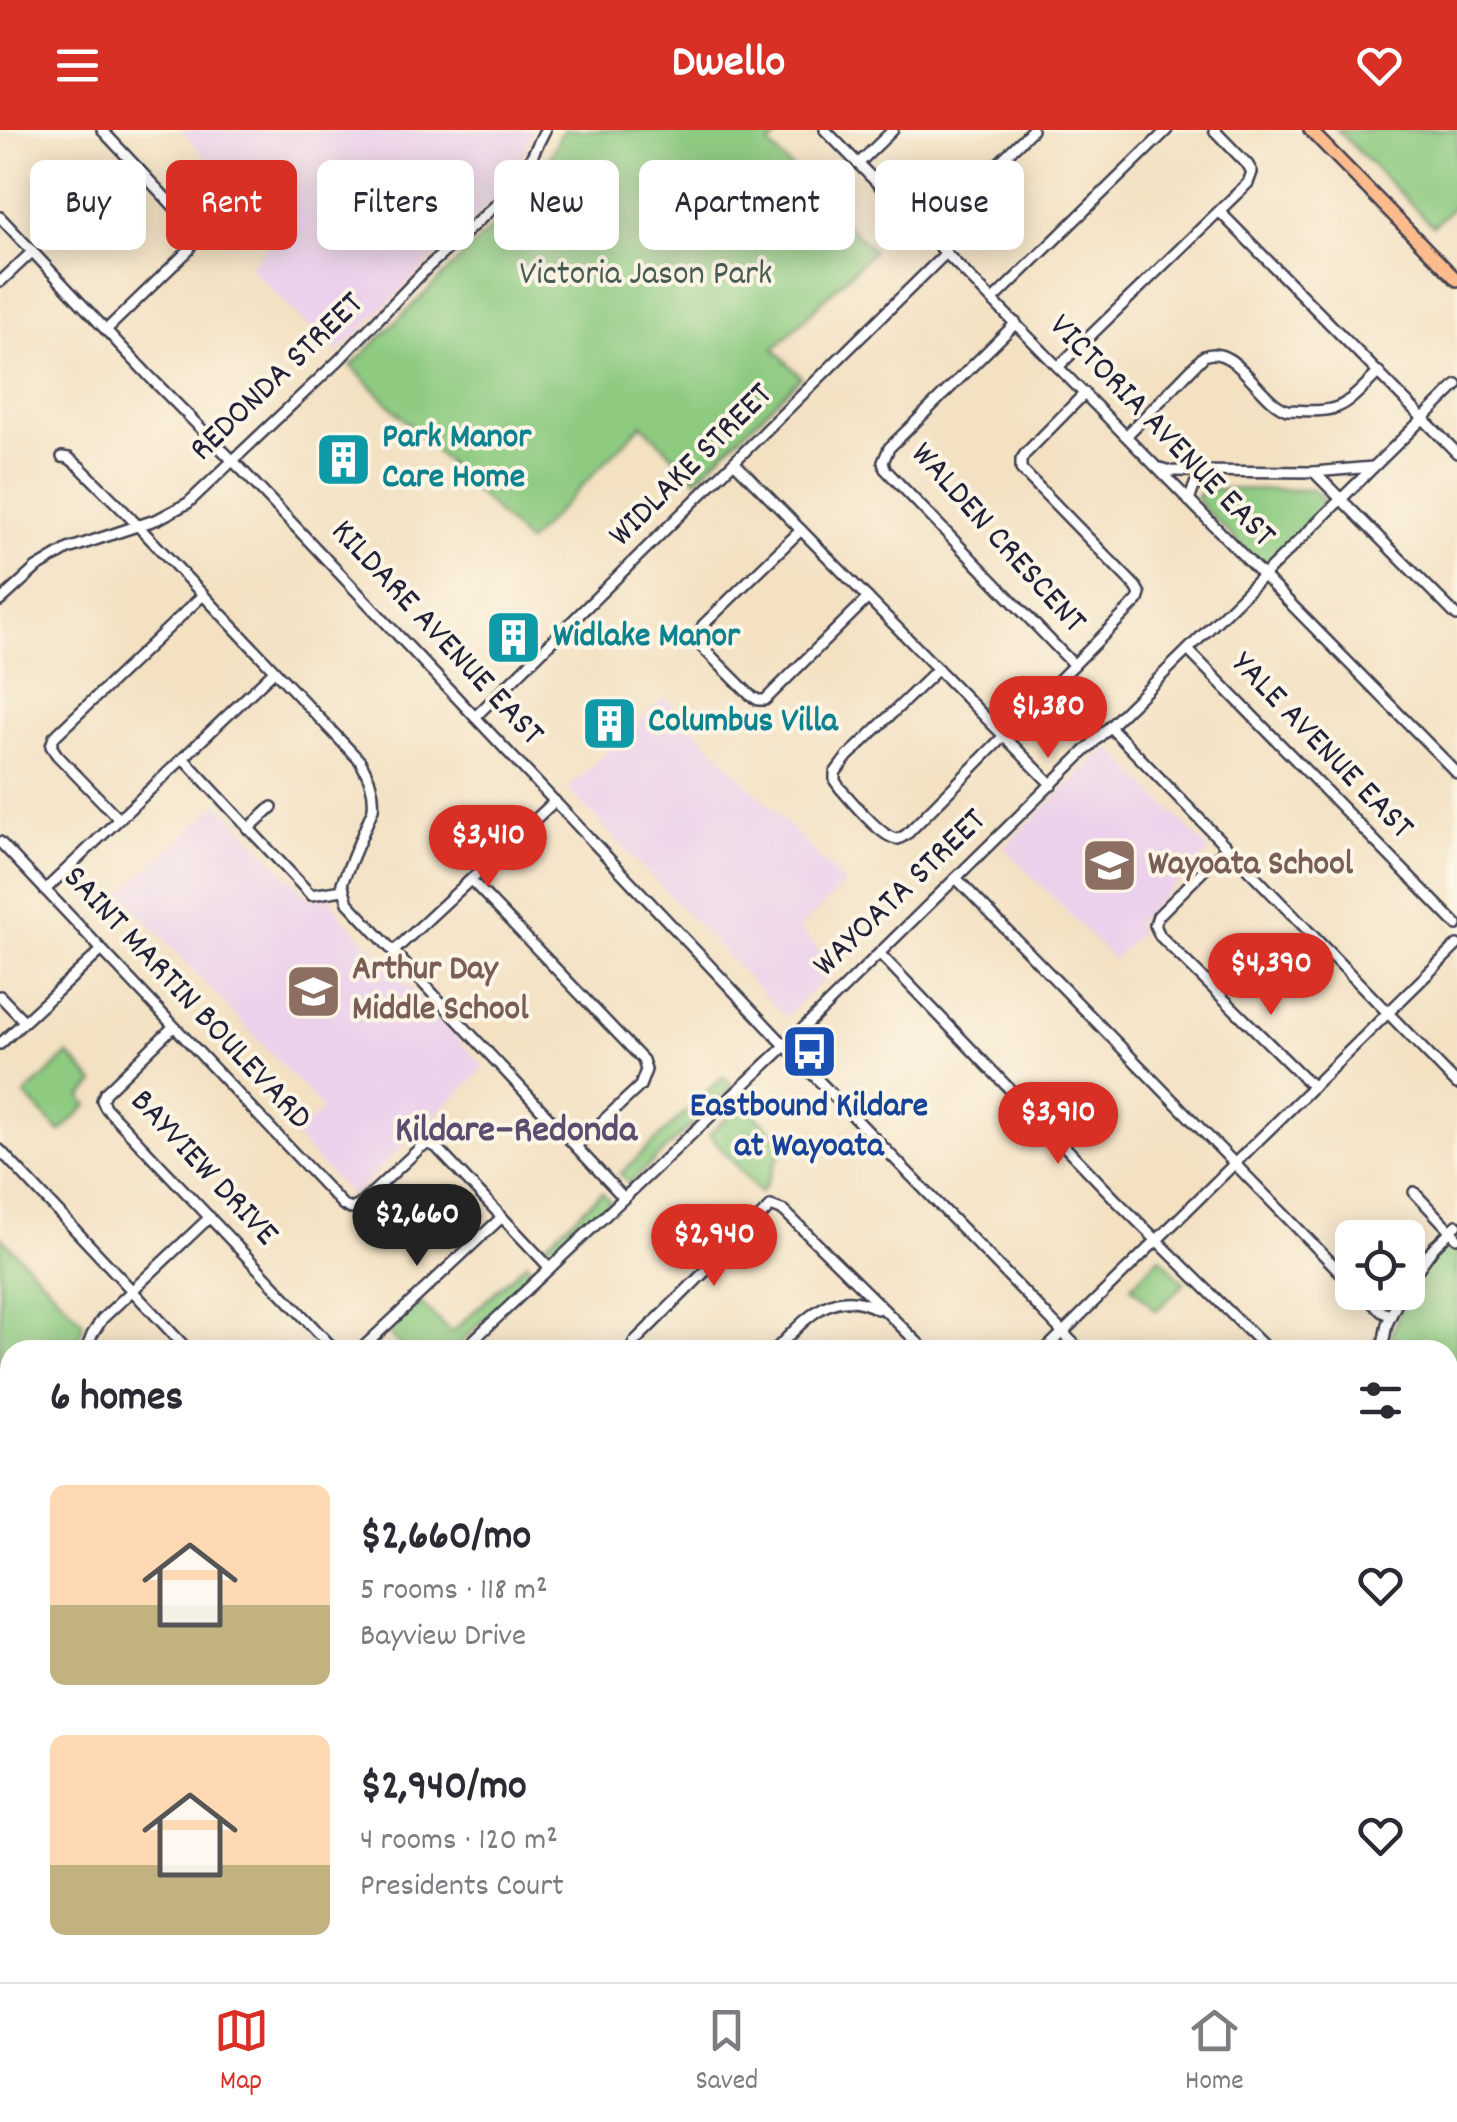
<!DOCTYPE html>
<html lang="en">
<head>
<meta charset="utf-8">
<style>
  body { margin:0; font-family:Dekko,sans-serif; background:#f2f2f3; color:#2b2b33; height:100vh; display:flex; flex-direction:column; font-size:38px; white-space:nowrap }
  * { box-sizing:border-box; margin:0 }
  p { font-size:32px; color:#7c7c81 }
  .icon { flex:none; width:55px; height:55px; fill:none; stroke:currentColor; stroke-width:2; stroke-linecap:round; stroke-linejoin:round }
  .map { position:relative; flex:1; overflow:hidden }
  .panel { position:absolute; left:0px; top:1210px; width:1458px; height:642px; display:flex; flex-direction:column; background:#fff; border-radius:30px 30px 0 0; box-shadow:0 5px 25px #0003 }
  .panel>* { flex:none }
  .hud { position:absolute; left:30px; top:30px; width:1398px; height:90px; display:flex; gap:20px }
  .tools { position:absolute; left:1335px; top:1090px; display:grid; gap:20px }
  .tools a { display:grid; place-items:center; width:90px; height:90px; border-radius:15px; background:#fff; box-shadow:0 5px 25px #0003; font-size:50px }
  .price { position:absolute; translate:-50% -85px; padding:0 22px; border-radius:35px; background:#d93025; color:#fff; font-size:32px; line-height:65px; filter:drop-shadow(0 2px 5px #0008) }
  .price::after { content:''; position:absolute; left:50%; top:60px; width:30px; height:22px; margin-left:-15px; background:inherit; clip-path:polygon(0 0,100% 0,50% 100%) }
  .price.selected { background:#222; color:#fff }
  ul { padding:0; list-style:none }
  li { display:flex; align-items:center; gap:30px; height:250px; padding:0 50px }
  li span { display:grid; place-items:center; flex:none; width:280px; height:200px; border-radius:15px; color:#555 }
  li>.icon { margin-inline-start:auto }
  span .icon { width:120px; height:120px; fill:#fffc; stroke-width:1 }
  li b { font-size:42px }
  h2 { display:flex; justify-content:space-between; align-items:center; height:120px; padding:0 50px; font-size:42px }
  .tag { padding:0 35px; border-radius:15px; background:#fff; box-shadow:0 5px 25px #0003; font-size:35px; line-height:90px }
  .tag.selected { background:#d93025; color:#fff }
  header { display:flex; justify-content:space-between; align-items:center; height:130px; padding:0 50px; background:#d93025; color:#fff; font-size:45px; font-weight:700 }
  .tabs { display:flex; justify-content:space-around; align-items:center; height:140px; border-top:2px solid #e1e1e2; background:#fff; font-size:28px; color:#7c7c81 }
  .tabs a { display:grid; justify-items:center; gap:5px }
  .tabs .selected { color:#d93025 }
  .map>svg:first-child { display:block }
  .built { fill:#ebd1eb }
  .green { fill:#8ecb81; stroke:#58765e; stroke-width:2.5 }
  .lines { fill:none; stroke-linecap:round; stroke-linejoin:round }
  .stream { stroke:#77b6eb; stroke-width:2.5 }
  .minor-casing { stroke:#413f4f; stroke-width:14 }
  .major-casing { stroke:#413f4f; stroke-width:16 }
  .minor { stroke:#fff; stroke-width:9 }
  .major { stroke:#fbbb8d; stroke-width:11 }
  .labels { text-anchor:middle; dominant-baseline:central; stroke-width:8; stroke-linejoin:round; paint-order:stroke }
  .park-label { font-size:35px; fill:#485d54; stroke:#fcf5e5 }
  .street-label { font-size:35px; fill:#22223b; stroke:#fcf5e5 }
  .culture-label { font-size:35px; font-weight:bold; fill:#0d838f; stroke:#fcf5e5; text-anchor:start }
  .education-label { font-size:35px; font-weight:bold; fill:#785e54; stroke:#fcf5e5; text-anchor:start }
  .transit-label { font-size:35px; font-weight:bold; fill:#164399; stroke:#fcf5e5 }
  .neighbourhood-label { font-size:38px; font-weight:bold; fill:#5c4c72; stroke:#fcf5e5 }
</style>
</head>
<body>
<header><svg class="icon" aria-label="menu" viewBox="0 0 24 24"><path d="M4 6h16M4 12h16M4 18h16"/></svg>Dwello<svg class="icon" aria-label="heart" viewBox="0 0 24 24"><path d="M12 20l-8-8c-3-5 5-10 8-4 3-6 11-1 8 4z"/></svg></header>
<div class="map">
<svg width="1457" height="1852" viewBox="0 0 1457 1852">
  <rect width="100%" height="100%" fill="#fcf5e5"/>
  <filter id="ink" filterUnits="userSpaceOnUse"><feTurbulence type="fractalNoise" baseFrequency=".01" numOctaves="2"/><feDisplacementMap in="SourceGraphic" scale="20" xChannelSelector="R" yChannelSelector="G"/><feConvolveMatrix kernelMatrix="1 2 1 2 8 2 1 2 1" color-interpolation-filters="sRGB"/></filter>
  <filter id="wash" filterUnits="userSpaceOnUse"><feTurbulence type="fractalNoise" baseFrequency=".0048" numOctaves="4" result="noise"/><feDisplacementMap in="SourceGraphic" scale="40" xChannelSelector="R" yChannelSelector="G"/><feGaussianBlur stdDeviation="2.25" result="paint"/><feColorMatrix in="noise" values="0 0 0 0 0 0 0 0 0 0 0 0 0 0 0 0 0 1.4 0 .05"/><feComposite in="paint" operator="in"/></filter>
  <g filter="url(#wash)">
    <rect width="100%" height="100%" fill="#f3e1c2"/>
    <g class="built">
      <path d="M180 0H532L520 31 505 57 337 224 249 137 278 103Z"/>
      <path d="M664 567 845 754 799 799 836 838 785 887 568 659Z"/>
      <path d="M1109 616 1210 721 1134 794 1141 802 1113 829 1004 717Z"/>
      <path d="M219 673 309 768 329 766 340 784 485 938 351 1066 295 1007 323 979 121 763Z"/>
    </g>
    <g class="green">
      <path d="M563 0H783L769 15 873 121 774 219 801 247 696 349 642 294 527 413 351 236 508 82 545 38Z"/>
      <path d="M1337 0H1457V73L1433 96Z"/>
      <path d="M1205 359 1313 360 1328 375 1268 434H1260L1198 372 1197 366Z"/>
      <path d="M68 924 95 953 81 967 88 975 60 1002 25 965Z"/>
      <path d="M723 947 733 956 629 1054 620 1044Z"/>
      <path d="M743 973 784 1013 766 1055 760 1063 709 1004Z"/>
      <path d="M602 1062 611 1072 550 1129 540 1119Z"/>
      <path d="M0 1106 81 1190 83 1196 74 1220H10V1267L7 1266 0 1274Z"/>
      <path d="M1452 1113 1457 1118V1406L1448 1397V1220H1388C1393 1190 1421 1123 1452 1113Z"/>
      <path d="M1160 1127 1185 1153 1156 1181 1131 1156Z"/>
      <path d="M527 1132 536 1142 453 1220H405L387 1202 419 1171 451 1203Z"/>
    </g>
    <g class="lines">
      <path class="stream" d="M52 1852 55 1842"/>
    </g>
  </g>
  <g filter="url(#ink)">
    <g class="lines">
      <defs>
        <g id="minor">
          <path d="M102 0 192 96 195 105 189 120 106 200"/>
          <path d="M825 0 1457 643"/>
          <path d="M858 34 893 0"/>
          <path d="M1220 82 1457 323"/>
          <path d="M0 87 149 246 242 340 793 924 1080 1220"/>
          <path d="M927 104 1032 0"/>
          <path d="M0 152 33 121"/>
          <path d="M993 170 1167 0"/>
          <path d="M1016 193 889 318 883 332 885 339 1074 535"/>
          <path d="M1059 236 1248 53 1252 42 1248 35 1214 0"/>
          <path d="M1127 305 1204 226C1235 212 1260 272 1287 280 1343 283 1341 279 1379 242"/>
          <path d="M62 327 69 328 80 337 122 379 360 631C369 647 375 660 373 679L342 753 348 773 624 1068"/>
          <path d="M735 333 1052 655"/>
          <path d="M1160 338 1170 341 1314 342 1373 337"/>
          <path d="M1314 342 1457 486"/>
          <path d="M1189 371 1195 354 1207 341"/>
          <path d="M801 400 703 495 699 505 700 515 750 565 758 570H765L868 468"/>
          <path d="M0 471 36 438 68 419 158 389 188 373 339 230 429 136 497 74 526 38 545 0"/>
          <path d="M1188 520 1457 795"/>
          <path d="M938 539 847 627 835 643V651L840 658C850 669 883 710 898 709 901 708 903 706 906 705L1138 470 1140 464 1136 457 1021 339V330L1025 324 1085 263"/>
          <path d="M475 587 946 123"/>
          <path d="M1110 597 1457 954"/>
          <path d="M183 628 311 765 343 760"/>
          <path d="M119 689 57 625 51 616 54 607 203 465"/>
          <path d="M248 699 272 677"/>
          <path d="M0 712 343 1075 351 1079 358 1076 421 1017 428 1014 436 1017 550 1138"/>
          <path d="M1227 717 1158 786 1155 795 1160 806 1313 957"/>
          <path d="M956 748 1352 1154"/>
          <path d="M471 750 643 930 646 940 640 956 576 1016"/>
          <path d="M45 760 274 541"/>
          <path d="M394 821 555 671"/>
          <path d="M880 824 1117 1071 1268 1220"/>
          <path d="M0 866 24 891"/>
          <path d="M173 897 105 963 102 970 105 977 335 1220"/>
          <path d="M0 914 102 820"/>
          <path d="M0 1020 188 1220"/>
          <path d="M1414 1062 1457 1108"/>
          <path d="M1408 1153 1434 1117 1457 1095"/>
          <path d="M1361 1162 1382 1182 1390 1185"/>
          <path d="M86 1220 92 1205 102 1189 210 1087"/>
          <path d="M360 1220 502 1087"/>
          <path d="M463 1220 785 916 1457 255"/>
          <path d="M631 1220 634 1212 771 1076 784 1081 925 1220"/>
          <path d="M775 1220C804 1191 832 1154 877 1179"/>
          <path d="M1045 1220 1457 815"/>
          <path d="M1382 1220 1387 1194 1402 1162"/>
          <path d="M0 1367 10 1358"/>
          <path d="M1448 1402 1457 1411"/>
          <path d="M0 1457 10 1466"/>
          <path d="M1448 1582 1457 1592"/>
          <path d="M1448 1735 1457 1744"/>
          <path d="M511 1842 520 1852"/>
          <path d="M656 1842 665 1852"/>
          <path d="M809 1842 818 1852"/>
          <path d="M1107 1842 1116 1852"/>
          <path d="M1258 1842 1267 1852"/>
          <path d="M1406 1842 1415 1852"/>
          <path d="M471 1852 480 1842"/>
          <path d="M959 1852 969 1842"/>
        </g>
        <path id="major" d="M1310 0 1457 150"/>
      </defs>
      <use href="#minor" class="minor-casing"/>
      <use href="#major" class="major-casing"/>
      <use href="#minor" class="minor"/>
      <use href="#major" class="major"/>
    </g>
  </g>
  <defs>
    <symbol id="building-square" viewBox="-11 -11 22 22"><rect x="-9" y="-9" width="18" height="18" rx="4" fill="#0f9aa8" stroke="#fcf5e5"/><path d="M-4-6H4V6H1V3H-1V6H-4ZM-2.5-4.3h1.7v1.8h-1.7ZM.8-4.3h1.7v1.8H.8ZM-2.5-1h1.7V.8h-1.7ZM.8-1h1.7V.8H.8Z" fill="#fff"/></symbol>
    <symbol id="school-square" viewBox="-11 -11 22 22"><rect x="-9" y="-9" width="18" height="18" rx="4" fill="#8d6e63" stroke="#fcf5e5"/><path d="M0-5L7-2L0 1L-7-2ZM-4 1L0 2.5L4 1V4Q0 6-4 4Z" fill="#fff"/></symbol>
    <symbol id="bus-square" viewBox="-11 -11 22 22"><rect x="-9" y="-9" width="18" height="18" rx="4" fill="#1a4fb4" stroke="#fcf5e5"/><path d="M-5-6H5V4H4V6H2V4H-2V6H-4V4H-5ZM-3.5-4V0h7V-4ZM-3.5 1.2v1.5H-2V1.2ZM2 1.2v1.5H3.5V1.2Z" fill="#fff"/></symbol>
  </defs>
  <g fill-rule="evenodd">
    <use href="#building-square" x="312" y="298" width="63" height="63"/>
    <use href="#building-square" x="482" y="476" width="63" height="63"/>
    <use href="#building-square" x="578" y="562" width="63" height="63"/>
    <use href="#school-square" x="1078" y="704" width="63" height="63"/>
    <use href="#school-square" x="282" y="830" width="63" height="63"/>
    <use href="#bus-square" x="778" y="890" width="63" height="63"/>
  </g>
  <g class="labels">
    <g class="park-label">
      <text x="646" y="146">Victoria Jason Park</text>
    </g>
    <g class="street-label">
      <text transform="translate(278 248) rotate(-44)">REDONDA STREET</text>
      <text transform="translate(1161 302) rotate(46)">VICTORIA AVENUE EAST</text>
      <text transform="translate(692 336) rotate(-45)">WIDLAKE STREET</text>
      <text transform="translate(997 409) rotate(48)">WALDEN CRESCENT</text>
      <text transform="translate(436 504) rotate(47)">KILDARE AVENUE EAST</text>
      <text transform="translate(1321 617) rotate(46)">YALE AVENUE EAST</text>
      <text transform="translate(901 764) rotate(-44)">WAYOATA STREET</text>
      <text transform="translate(186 869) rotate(47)">SAINT MARTIN BOULEVARD</text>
      <text transform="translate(203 1039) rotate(47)">BAYVIEW DRIVE</text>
    </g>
    <g class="culture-label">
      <text x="382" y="309">Park Manor<tspan x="382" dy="40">Care Home</tspan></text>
      <text x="553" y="508">Widlake Manor</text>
      <text x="648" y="593">Columbus Villa</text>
    </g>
    <g class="education-label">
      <text x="1148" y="736">Wayoata School</text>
      <text x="352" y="841">Arthur Day<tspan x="352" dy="40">Middle School</tspan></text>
    </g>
    <g class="transit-label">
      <text x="809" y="978">Eastbound Kildare<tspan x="809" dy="40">at Wayoata</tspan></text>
    </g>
    <g class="neighbourhood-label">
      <text x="516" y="1002">Kildare–Redonda</text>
    </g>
  </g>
</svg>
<div class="tools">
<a><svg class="icon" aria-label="locate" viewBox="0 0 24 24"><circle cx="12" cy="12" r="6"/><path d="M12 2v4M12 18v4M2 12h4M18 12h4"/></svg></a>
</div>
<b class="price" style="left:1048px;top:631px">$1,380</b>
<b class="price" style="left:488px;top:760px">$3,410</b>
<b class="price" style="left:1271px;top:888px">$4,390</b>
<b class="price" style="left:1058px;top:1037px">$3,910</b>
<b class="price selected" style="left:417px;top:1139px">$2,660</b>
<b class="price" style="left:714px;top:1159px">$2,940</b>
<div class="hud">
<a class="tag">Buy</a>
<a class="tag selected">Rent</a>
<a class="tag">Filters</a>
<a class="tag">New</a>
<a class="tag">Apartment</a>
<a class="tag">House</a>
</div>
<section class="panel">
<h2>6 homes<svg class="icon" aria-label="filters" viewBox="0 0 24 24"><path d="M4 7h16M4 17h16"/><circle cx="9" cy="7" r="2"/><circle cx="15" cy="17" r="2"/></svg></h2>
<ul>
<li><span style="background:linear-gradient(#ffd9b3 60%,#c2b280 0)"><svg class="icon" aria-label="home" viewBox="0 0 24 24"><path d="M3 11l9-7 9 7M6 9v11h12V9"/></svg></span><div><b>$2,660/mo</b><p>5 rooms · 118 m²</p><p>Bayview Drive</p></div><svg class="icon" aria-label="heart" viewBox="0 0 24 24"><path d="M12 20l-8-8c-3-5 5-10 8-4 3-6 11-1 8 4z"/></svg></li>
<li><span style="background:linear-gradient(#ffd9b3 65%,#c2b280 0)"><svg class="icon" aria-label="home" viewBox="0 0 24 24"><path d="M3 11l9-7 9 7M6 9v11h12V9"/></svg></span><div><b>$2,940/mo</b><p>4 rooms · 120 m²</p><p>Presidents Court</p></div><svg class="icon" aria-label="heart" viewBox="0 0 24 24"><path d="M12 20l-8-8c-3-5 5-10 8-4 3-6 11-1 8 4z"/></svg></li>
</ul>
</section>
</div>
<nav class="tabs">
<a class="selected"><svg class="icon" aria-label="map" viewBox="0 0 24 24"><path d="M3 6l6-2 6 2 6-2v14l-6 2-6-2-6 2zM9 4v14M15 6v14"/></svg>Map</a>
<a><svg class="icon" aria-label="saved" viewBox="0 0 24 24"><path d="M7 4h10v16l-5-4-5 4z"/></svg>Saved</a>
<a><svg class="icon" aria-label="home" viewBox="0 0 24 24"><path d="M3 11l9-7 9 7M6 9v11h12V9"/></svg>Home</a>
</nav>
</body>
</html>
